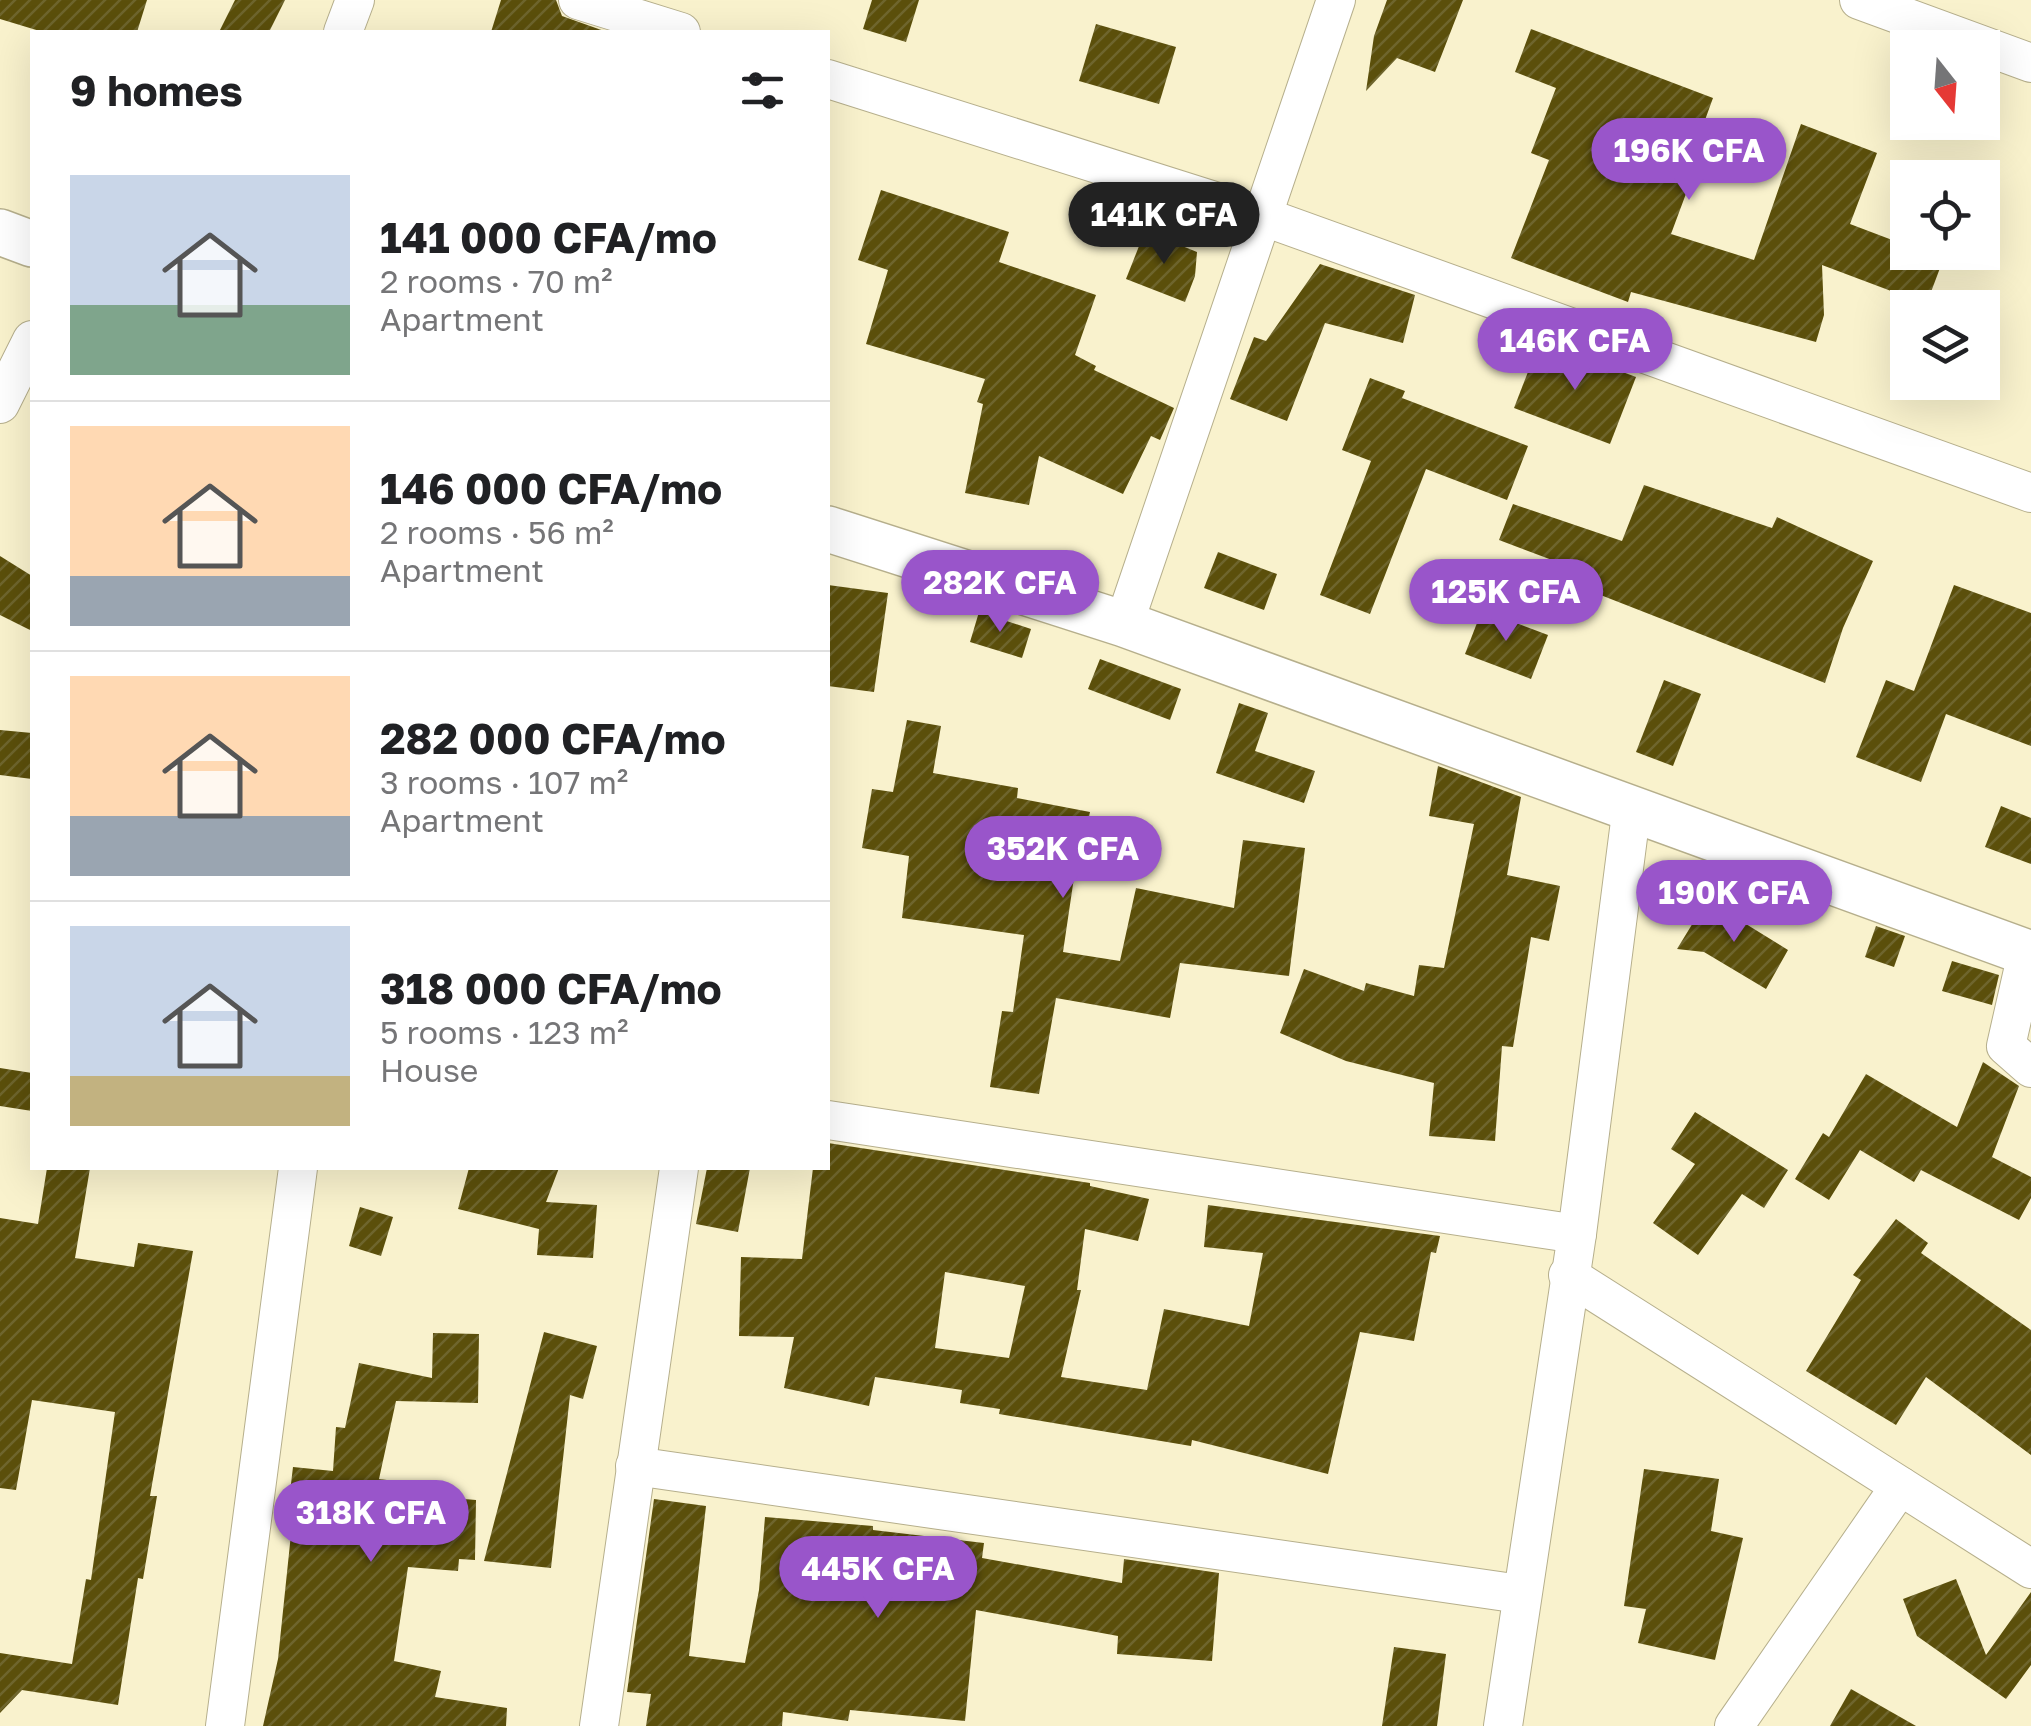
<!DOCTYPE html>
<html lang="en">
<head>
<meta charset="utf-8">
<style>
  body { margin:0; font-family:"Golos Text",sans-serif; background:#f6f6f6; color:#202124; height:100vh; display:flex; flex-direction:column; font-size:38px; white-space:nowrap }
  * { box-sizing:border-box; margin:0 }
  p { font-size:32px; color:#757577 }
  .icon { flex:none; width:55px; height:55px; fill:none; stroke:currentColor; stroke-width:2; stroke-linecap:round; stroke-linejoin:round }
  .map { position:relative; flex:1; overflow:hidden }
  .details { position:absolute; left:30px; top:30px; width:800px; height:1140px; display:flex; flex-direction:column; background:#fff; border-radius:0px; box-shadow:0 10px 40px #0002 }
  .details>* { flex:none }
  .needle { width:65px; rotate:163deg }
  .fabs { position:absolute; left:1890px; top:30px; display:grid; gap:20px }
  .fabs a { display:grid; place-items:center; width:110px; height:110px; border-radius:0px; background:#fff; box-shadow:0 10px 40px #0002; font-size:50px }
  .price { position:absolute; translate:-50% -85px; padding:0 22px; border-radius:35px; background:#9955ca; color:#fff; font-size:32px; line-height:65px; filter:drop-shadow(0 2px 5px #0008) }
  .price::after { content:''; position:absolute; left:50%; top:60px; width:30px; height:22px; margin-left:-15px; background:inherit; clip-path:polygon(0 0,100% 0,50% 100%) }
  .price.selected { background:#222; color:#fff }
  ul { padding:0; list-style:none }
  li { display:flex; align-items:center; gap:30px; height:250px; padding:0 40px }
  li+li { border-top:2px solid #e0e0e0 }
  li span { display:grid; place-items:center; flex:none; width:280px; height:200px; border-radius:0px; color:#555 }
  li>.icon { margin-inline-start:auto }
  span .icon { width:120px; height:120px; fill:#fffc; stroke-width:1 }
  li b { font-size:42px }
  h2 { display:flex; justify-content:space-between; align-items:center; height:120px; padding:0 40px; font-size:42px }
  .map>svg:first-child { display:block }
  .building { fill:url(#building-hatch); fill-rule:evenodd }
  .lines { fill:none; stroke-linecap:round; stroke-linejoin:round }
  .minor-casing { stroke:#b6af8c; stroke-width:40 }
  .tertiary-casing { stroke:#b6af8c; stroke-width:48 }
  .minor { stroke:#fff; stroke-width:38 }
  .tertiary { stroke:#fff; stroke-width:45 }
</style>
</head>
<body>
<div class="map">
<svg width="2031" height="1726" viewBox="0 0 2031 1726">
  <defs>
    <pattern id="building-hatch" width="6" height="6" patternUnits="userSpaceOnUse" patternTransform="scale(2.5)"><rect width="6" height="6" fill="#5b4f0b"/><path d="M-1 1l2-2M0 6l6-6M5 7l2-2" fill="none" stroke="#6e652d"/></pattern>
  </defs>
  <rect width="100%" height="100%" fill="#f9f2cd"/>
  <g class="building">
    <path d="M0 0H147L137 32H43L0 19Z"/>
    <path d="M235 0H285L269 32H219Z"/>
    <path d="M501 0H556L562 16 607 32H491Z"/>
    <path d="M872 0H919L906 42 863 29Z"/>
    <path d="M1387 0H1463L1435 72 1397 58 1366 91 1374 36Z"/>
    <path d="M1096 24 1176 47 1159 104 1079 81Z"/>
    <path d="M1531 29 1713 98 1693 153 1700 156 1671 234 1754 260 1801 124 1877 153 1850 224 1908 246V252L1943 260 1928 300H1915L1822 265 1824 315 1816 342 1631 292 1628 302 1511 258 1549 160 1531 153 1556 88 1515 72Z"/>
    <path d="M881 190 1009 232 999 262 1096 295 1075 355 1096 366 1094 370 1174 408 1160 440 1151 436 1123 494 1039 456 1029 505 965 493 983 404 977 402 985 379 866 344 888 270 858 260Z"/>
    <path d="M1145 231 1197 252 1195 276 1185 302 1126 279Z"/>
    <path d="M1320 264 1415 295 1403 343 1325 323 1287 421 1230 399 1254 337 1266 341Z"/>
    <path d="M1540 341 1636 377 1610 444 1514 408Z"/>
    <path d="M1370 378 1405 391 1402 398 1528 446 1507 500 1426 469 1370 614 1320 595 1371 461 1342 450Z"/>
    <path d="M1644 485 1772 528 1777 517 1873 561 1843 628 1825 683 1598 594 1600 578 1499 540 1513 504 1622 541Z"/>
    <path d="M1218 552 1277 574 1264 610 1204 588Z"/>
    <path d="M0 556 32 576V631L0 615Z"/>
    <path d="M828 585 888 593 874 692 828 686Z"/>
    <path d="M1954 585 2031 613V746L1946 714 1921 782 1856 757 1886 680 1914 691Z"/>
    <path d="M1482 610 1548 635 1531 679 1465 654Z"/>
    <path d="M979 612 1031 629 1022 658 970 642Z"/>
    <path d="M1100 659 1181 689 1170 720 1088 689Z"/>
    <path d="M1664 680 1701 694 1673 766 1636 752Z"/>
    <path d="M1239 703 1268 713 1255 751 1315 771 1304 803 1216 773Z"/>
    <path d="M907 720 941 726 933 773 1018 788 1017 798 1090 812 1079 865 1076 864 1063 952 1120 961 1136 888 1234 908 1243 840 1305 848 1289 976 1180 963 1170 1018 1056 998 1039 1094 990 1087 1002 1011 1013 1012 1024 935 902 918 909 856 862 848 872 789 893 792Z"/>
    <path d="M0 730 32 733V779L0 775Z"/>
    <path d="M1438 766 1521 797 1507 875 1560 886 1549 941 1531 937 1513 1047 1502 1046 1495 1141 1429 1136 1434 1083 1346 1061 1280 1033 1304 969 1364 991 1366 983 1414 996 1419 965 1444 968 1474 824 1429 816Z"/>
    <path d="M2001 806 2031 818V864L1985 847Z"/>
    <path d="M1707 900 1788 950 1766 989 1704 952 1677 949Z"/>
    <path d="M1876 926 1905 936 1894 967 1865 957Z"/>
    <path d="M1952 961 1999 975 1992 1005 1942 991Z"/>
    <path d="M1983 1062 2019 1086 1992 1157 2031 1177V1198L2019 1220 1921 1170 1914 1182 1860 1150 1829 1200 1795 1179 1823 1133 1829 1137 1866 1074 1957 1127Z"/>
    <path d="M0 1068 32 1073V1111L0 1106Z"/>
    <path d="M1695 1112 1788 1170 1764 1208 1742 1194 1698 1255 1653 1223 1695 1164 1671 1149Z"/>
    <path d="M828 1143 1090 1183V1186L1149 1199 1138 1241 1085 1229 1077 1290H1081L1061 1377 1147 1390 1164 1309 1249 1326 1263 1253 1204 1247 1208 1205 1440 1236 1436 1253 1431 1252 1414 1341 1360 1332 1328 1474 1192 1440 1191 1446 999 1414 1000 1409 960 1403 962 1390 875 1377 869 1406 784 1388 794 1337 739 1336 741 1257 802 1259 813 1168H828ZM945 1272 1025 1286 1009 1358 935 1348Z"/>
    <path d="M47 1168H90L75 1258 134 1267 138 1243 193 1251 150 1496H157L143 1579 138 1578 118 1705 22 1690 0 1713V1653L72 1664 86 1579 91 1580 115 1412 32 1400 16 1490 0 1488V1218L38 1224Z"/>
    <path d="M469 1168H559L546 1202 597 1205 593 1258 537 1255 539 1229 458 1209Z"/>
    <path d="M707 1168H750L738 1232 696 1224Z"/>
    <path d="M360 1207 393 1217 381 1256 349 1246Z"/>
    <path d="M1896 1219 1928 1243 1921 1253 2031 1330V1455L1926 1377 1896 1425 1806 1371 1861 1280 1853 1275Z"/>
    <path d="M544 1332 597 1346 583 1399 570 1395 551 1568 484 1561Z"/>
    <path d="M433 1333 479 1334 478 1403 396 1401 379 1479 418 1484 417 1495 476 1500 475 1560 459 1559 458 1571 408 1567 394 1661 441 1671 435 1697 507 1708 506 1726H263L278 1659 291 1534H285L293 1467 333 1471 336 1427 345 1428 359 1363 432 1378Z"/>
    <path d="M1644 1469 1719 1479 1711 1531 1743 1538 1715 1660 1638 1643 1646 1609 1624 1606Z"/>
    <path d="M654 1499 706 1506 689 1656 745 1663 759 1590 765 1517 873 1526V1530L984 1543 982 1558 1122 1583 1124 1559 1219 1573 1212 1661 1117 1654 1118 1636 976 1610 965 1721 850 1710 848 1721 783 1712 782 1726H646L651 1694 627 1692Z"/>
    <path d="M1956 1579 1986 1655 2031 1592V1665L2006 1699 1917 1636 1903 1599Z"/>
    <path d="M1394 1647 1446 1654 1437 1726H1382Z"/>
    <path d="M1851 1689 1916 1726H1830Z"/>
  </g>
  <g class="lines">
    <defs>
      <g id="minor">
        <path d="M578 0 681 32"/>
        <path d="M1859 0 2031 63"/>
        <path d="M343 32 355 0"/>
        <path d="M828 79 1259 215 2031 493"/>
        <path d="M0 404 32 340"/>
        <path d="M1124 624 1336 0"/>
        <path d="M2027 953 2006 1046 2031 1068"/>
        <path d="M828 1120 1577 1234"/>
        <path d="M1568 1275 2031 1569"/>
        <path d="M635 1466 1520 1594"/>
        <path d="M225 1726 298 1168"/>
        <path d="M599 1726 679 1168"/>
        <path d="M1503 1726 1577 1234 1632 806"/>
        <path d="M1734 1726 1900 1486"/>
      </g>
      <g id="tertiary">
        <path d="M0 232 32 244"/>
        <path d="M828 529 1124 624 2031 954"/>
      </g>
    </defs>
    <use href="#minor" class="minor-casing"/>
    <use href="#tertiary" class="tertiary-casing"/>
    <use href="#minor" class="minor"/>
    <use href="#tertiary" class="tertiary"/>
  </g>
</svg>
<div class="fabs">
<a><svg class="needle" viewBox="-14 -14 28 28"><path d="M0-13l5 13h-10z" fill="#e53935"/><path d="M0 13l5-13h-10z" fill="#757577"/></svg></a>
<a><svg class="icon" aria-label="locate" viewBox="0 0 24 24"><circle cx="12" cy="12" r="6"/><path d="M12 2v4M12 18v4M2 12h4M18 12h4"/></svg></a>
<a><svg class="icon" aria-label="layers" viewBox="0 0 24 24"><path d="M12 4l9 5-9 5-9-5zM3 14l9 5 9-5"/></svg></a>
</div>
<b class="price" style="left:1689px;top:203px">196K CFA</b>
<b class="price selected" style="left:1164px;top:267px">141K CFA</b>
<b class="price" style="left:1575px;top:393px">146K CFA</b>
<b class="price" style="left:1000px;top:635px">282K CFA</b>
<b class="price" style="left:1506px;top:644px">125K CFA</b>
<b class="price" style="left:1063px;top:901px">352K CFA</b>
<b class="price" style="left:1734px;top:945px">190K CFA</b>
<b class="price" style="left:371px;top:1565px">318K CFA</b>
<b class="price" style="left:878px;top:1621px">445K CFA</b>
<section class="details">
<h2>9 homes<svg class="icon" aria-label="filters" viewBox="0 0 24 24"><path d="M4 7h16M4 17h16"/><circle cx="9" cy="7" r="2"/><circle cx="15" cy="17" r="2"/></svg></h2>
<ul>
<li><span style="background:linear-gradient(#c9d6e8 65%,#7fa58c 0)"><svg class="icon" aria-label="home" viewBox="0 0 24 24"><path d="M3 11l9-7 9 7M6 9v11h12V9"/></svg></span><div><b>141 000 CFA/mo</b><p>2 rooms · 70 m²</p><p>Apartment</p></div></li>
<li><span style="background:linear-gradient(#ffd9b3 75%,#9aa5b1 0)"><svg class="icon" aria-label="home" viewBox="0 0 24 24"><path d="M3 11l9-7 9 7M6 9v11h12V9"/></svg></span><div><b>146 000 CFA/mo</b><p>2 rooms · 56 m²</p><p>Apartment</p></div></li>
<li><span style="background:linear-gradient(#ffd9b3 70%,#9aa5b1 0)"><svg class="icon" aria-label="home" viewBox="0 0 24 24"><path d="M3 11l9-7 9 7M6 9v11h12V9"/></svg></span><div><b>282 000 CFA/mo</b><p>3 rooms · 107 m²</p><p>Apartment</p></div></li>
<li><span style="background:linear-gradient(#c9d6e8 75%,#c2b280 0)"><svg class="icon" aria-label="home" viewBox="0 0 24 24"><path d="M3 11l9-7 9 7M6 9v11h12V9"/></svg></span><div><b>318 000 CFA/mo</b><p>5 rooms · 123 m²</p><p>House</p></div></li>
</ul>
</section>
</div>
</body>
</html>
